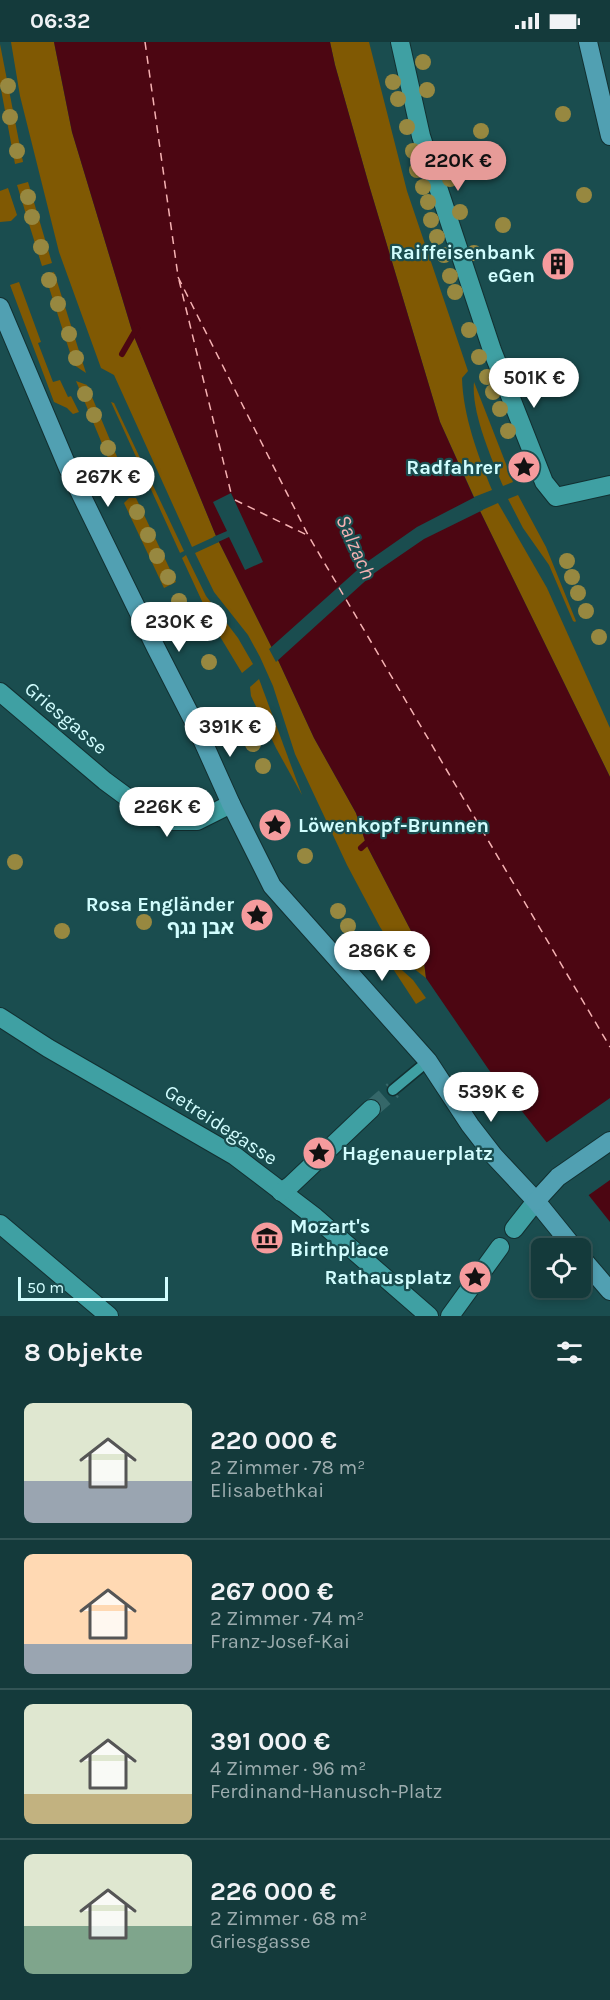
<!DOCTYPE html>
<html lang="de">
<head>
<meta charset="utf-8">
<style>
  body { margin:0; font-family:Karla,"Noto Sans Hebrew",sans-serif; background:#214546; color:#f1f3f6; height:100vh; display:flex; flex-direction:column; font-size:22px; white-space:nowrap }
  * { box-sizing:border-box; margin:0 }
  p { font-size:20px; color:#9dadaf }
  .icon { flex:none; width:33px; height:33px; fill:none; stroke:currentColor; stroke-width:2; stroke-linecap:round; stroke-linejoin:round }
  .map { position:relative; height:1274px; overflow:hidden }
  .side { display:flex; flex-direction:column; background:#143a3b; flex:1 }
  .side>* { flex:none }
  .tools { position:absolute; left:531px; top:1196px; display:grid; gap:12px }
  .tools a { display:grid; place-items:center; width:60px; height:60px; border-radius:9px; background:#143a3b; box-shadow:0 3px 9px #0003,0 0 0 2px #335455; font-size:30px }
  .scale { position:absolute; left:18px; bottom:15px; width:150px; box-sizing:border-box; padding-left:6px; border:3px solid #d1fdfe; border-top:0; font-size:16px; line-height:21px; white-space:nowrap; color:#d1fdfe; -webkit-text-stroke:4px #1a4d4f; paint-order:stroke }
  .price { position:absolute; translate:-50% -51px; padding:0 14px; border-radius:21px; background:#fff; color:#222; font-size:20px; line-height:39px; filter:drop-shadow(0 2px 3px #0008) }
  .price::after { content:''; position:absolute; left:50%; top:36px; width:18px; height:14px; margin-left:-9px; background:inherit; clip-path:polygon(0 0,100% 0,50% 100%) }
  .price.active { background:#e69b98; color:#111 }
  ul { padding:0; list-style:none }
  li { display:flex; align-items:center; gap:18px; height:150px; padding:0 24px }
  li+li { border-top:2px solid #335455 }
  li span { display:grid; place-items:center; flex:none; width:168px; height:120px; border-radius:9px; color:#555 }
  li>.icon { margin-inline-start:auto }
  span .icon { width:72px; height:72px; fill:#fffc; stroke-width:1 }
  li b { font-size:26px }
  h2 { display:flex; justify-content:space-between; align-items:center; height:72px; padding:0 24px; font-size:26px }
  .status { display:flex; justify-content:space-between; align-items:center; height:42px; padding:0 30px; background:#143a3b; direction:ltr }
  .status svg { height:16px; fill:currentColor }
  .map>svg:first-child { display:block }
  .green { fill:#805903 }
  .water { fill:#4c0612 }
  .pier { fill:#1a4d4f }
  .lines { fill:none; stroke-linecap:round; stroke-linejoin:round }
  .stream { stroke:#4c0612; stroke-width:6 }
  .ferry { stroke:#f6b2b3; stroke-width:1.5; stroke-dasharray:8 6; stroke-linecap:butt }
  .street-tunnel { stroke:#356769; stroke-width:18; stroke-dasharray:18 9; stroke-linecap:butt }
  .lane-casing { stroke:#123031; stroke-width:13 }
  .street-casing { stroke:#123031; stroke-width:20 }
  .secondary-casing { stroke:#123031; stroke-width:20 }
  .lane { stroke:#3fa0a3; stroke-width:10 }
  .street { stroke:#3fa0a3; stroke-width:18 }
  .secondary { stroke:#51a0b2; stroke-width:18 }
  .tree { fill:#978840 }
  .labels { text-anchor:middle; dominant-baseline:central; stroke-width:4.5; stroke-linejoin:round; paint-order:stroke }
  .poi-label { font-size:20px; font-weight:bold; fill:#d1fdfe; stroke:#1a4d4f; text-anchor:end }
  .street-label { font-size:20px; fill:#d1fdfe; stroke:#1a4d4f }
  .water-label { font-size:21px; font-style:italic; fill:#f6b2b3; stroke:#1a4d4f }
</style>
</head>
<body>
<div class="status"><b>06:32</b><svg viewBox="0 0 49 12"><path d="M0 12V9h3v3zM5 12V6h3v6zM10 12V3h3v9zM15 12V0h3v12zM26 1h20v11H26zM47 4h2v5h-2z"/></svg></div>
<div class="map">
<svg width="610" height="1274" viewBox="0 0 610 1274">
  <rect width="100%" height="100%" fill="#1a4d4f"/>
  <g class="green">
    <path d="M11 0H54L72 90 133 292 216 494 192 505 114 333 101 326 59 210 20 54Z"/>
    <path d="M330 0H369L407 149 468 329 462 336C463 374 478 413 492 448L474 455 440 380 369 143 335 23Z"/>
    <path d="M0 2 23 120 15 122 0 42Z"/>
    <path d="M28 140 52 221 42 224 17 143Z"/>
    <path d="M8 146 17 173 11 179 0 180V149Z"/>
    <path d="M54 230 86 331 74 323 45 233Z"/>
    <path d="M19 240 41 300 38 301 53 340 60 338 68 355 71 354 79 370 73 372 67 366 54 360 10 243Z"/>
    <path d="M76 339 87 343 128 441 120 445Z"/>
    <path d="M474 340 513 440 503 444C491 416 471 369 474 340Z"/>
    <path d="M111 360 114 361 184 509 180 511Z"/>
    <path d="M518 453 546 505 576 579 575 580 573 579 549 523 523 486 508 457Z"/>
    <path d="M129 456H136L176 540 164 546 124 461Z"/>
    <path d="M498 461 547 546 610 686V735L480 469Z"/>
    <path d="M219 500 278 618 314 696 356 771 366 802 423 912 426 936 400 916 380 885 347 823 295 712 273 644 260 615 248 593 214 550 195 511Z"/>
    <path d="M186 513 206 554 238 596 253 622 242 631 213 583 182 516Z"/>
    <path d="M259 637 302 753 276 706 251 654 250 645Z"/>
    <path d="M382 910 413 938 426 956 416 962Z"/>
  </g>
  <path class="water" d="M54 0H330L335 23 369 143 440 380 480 469 610 735V1180L489 1028 426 936 423 912 366 802 356 771 314 696 278 618 216 494 133 292 72 90Z"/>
  <g class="pier">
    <path d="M231 451 263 520 245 528 229 495 216 501 213 495 227 489 213 460Z"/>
    <path d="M477 454 483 468 424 497 373 532 276 620 269 607 364 522 417 485Z"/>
    <path d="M610 1056V1138L586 1155 543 1103Z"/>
  </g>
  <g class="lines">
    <g class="stream">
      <path d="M122 312 137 286"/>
      <path d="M361 806 372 796"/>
    </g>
    <g class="ferry">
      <path d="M145 0 178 234"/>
      <path d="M178 235 308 493 610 1005"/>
      <path d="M179 238 231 451"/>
      <path d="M235 458 307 493"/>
    </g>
    <path class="street-tunnel" d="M371 1067 393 1048"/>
    <defs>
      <path id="lane" d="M393 1048 428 1019"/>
      <g id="street">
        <path d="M400 0 421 94 492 308 544 440 556 455 610 443"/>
        <path d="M0 650 105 739 147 770 169 779H197L231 762"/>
        <path d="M0 975 48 1006 235 1114 315 1175 429 1274"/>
        <path d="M281 1150 291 1143 371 1067"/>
        <path d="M0 1182 109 1274"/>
        <path d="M514 1187 536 1159"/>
        <path d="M450 1274 500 1205"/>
      </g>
      <g id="secondary">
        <path d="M588 0 610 94"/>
        <path d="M0 265 68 426 156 606 196 684 231 762 272 844 428 1019 470 1083 494 1114 536 1159 574 1206"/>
        <path d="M536 1159 558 1135 610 1099"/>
        <path d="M580 1214 610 1249"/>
      </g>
    </defs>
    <use href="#lane" class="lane-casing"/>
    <use href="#street" class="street-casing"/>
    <use href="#secondary" class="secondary-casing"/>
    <use href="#lane" class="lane"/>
    <use href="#street" class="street"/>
    <use href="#secondary" class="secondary"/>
  </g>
  <g class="tree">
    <circle cx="423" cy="20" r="8"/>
    <circle cx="393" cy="40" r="8"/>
    <circle cx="8" cy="44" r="8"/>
    <circle cx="427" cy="48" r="8"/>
    <circle cx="398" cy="57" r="8"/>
    <circle cx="563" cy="72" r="8"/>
    <circle cx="10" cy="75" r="8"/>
    <circle cx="407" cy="85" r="8"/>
    <circle cx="481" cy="89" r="8"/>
    <circle cx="17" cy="109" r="8"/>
    <circle cx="413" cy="109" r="8"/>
    <circle cx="440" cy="109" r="8"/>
    <circle cx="417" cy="128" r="8"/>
    <circle cx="450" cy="137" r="8"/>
    <circle cx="423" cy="145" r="8"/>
    <circle cx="584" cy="153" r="8"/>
    <circle cx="28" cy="155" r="8"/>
    <circle cx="428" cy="160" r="8"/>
    <circle cx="460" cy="170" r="8"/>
    <circle cx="32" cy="175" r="8"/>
    <circle cx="431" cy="178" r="8"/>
    <circle cx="503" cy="183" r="8"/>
    <circle cx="437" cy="195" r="8"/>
    <circle cx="41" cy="205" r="8"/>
    <circle cx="474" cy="211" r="8"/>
    <circle cx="444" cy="213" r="8"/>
    <circle cx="450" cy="234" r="8"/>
    <circle cx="49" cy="238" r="8"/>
    <circle cx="455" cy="250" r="8"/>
    <circle cx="58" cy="262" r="8"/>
    <circle cx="469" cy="288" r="8"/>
    <circle cx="69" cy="292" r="8"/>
    <circle cx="479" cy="315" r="8"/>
    <circle cx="76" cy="316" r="8"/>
    <circle cx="487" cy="335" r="8"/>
    <circle cx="493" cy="350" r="8"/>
    <circle cx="85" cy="352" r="8"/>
    <circle cx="500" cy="367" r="8"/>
    <circle cx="94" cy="373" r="8"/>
    <circle cx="508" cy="389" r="8"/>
    <circle cx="108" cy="406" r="8"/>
    <circle cx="520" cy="419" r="8"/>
    <circle cx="120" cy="432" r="8"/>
    <circle cx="137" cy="470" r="8"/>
    <circle cx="148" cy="493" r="8"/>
    <circle cx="157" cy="514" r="8"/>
    <circle cx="567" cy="519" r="8"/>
    <circle cx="168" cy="535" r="8"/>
    <circle cx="572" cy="535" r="8"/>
    <circle cx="578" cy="551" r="8"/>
    <circle cx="179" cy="559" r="8"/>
    <circle cx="586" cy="569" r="8"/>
    <circle cx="599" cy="595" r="8"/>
    <circle cx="209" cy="620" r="8"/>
    <circle cx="239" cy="681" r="8"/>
    <circle cx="253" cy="702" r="8"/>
    <circle cx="263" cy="724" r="8"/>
    <circle cx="305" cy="814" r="8"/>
    <circle cx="15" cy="820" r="8"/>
    <circle cx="338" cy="869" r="8"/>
    <circle cx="144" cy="880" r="8"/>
    <circle cx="348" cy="884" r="8"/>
    <circle cx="62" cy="889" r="8"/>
    <circle cx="361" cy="904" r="8"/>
  </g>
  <defs>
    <symbol id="building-disc" viewBox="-11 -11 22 22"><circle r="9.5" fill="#f59b9d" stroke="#1a4d4f"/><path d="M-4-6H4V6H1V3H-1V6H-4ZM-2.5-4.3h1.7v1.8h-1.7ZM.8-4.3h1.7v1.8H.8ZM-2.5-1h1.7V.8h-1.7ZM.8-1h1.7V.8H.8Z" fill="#111"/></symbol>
    <symbol id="sight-disc" viewBox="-11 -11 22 22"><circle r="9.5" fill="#f59b9d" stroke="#1a4d4f"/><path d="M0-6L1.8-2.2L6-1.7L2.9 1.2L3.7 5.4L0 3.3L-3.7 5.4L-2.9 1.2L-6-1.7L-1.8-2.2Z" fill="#111"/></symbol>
    <symbol id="museum-disc" viewBox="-11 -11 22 22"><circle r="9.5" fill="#f59b9d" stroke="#1a4d4f"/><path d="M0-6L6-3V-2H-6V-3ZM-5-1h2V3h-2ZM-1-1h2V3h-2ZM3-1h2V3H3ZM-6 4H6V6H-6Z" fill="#111"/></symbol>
  </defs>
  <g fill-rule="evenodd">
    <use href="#building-disc" x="539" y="203" width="38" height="38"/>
    <use href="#sight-disc" x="505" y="406" width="38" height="38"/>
    <use href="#sight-disc" x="256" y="764" width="38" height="38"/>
    <use href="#sight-disc" x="238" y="854" width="38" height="38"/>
    <use href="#sight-disc" x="300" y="1092" width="38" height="38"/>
    <use href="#museum-disc" x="248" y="1177" width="38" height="38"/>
    <use href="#sight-disc" x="456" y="1216" width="38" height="38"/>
  </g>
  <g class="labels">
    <g class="poi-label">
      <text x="535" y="210">Raiffeisenbank<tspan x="535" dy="23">eGen</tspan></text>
      <text x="501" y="425">Radfahrer</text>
      <text x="298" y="783" text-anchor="start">Löwenkopf-Brunnen</text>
      <text x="234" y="862">Rosa Engländer<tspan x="234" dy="23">אבן נגף</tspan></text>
      <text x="342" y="1111" text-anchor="start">Hagenauerplatz</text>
      <text x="290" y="1184" text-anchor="start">Mozart's<tspan x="290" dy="23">Birthplace</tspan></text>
      <text x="452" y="1235">Rathausplatz</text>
    </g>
    <g class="street-label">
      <text transform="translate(66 676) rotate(40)">Griesgasse</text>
      <text transform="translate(221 1083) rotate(33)">Getreidegasse</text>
    </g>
    <g class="water-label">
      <text transform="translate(356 505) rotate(66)">Salzach</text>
    </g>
  </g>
</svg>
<div class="tools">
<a><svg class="icon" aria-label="locate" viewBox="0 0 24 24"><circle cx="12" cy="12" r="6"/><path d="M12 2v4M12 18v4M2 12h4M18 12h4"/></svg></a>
</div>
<div class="scale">50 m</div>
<b class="price active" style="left:458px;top:150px">220K €</b>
<b class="price" style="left:534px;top:367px">501K €</b>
<b class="price" style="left:108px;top:466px">267K €</b>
<b class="price" style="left:179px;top:611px">230K €</b>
<b class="price" style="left:230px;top:716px">391K €</b>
<b class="price" style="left:167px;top:796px">226K €</b>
<b class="price" style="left:382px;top:940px">286K €</b>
<b class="price" style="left:491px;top:1081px">539K €</b>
</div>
<section class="side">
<h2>8 Objekte<svg class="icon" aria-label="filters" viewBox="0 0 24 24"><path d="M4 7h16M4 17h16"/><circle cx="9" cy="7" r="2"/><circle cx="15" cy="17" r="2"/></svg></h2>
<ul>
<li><span style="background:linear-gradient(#dfe7d0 65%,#9aa5b1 0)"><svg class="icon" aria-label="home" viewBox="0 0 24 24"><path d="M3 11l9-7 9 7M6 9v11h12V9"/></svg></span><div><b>220 000 €</b><p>2 Zimmer · 78 m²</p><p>Elisabethkai</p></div></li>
<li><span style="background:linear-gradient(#ffd9b3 75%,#9aa5b1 0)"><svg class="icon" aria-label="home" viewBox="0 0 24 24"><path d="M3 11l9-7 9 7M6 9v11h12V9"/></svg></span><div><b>267 000 €</b><p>2 Zimmer · 74 m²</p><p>Franz-Josef-Kai</p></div></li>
<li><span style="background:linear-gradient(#dfe7d0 75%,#c2b280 0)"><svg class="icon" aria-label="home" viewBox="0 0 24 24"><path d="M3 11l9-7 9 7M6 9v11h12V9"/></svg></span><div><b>391 000 €</b><p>4 Zimmer · 96 m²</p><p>Ferdinand-Hanusch-Platz</p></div></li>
<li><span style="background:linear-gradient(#dfe7d0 60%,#7fa58c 0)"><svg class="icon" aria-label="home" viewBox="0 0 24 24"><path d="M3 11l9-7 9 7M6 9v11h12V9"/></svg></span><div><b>226 000 €</b><p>2 Zimmer · 68 m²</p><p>Griesgasse</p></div></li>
</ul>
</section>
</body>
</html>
